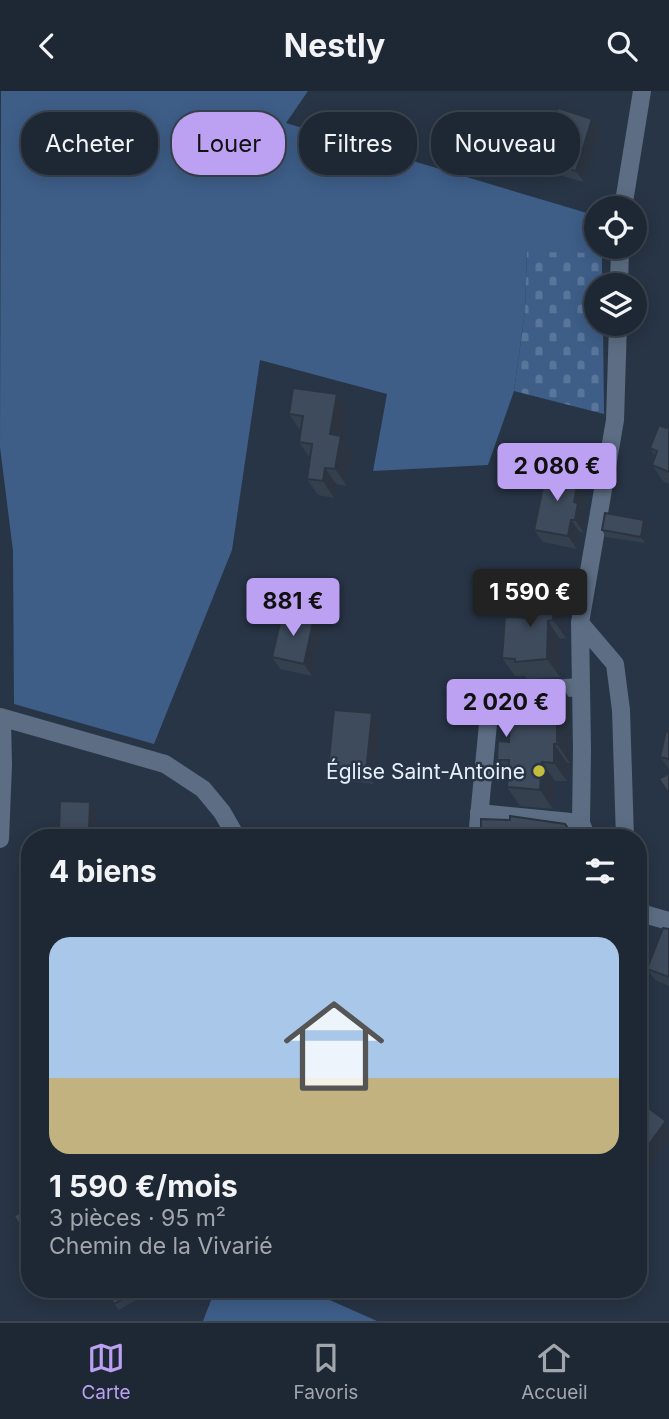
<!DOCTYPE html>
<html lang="fr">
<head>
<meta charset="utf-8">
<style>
  body { margin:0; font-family:Inter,sans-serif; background:#2b3440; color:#f1f3f6; height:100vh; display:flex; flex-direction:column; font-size:26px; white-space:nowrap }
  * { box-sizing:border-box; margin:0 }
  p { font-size:23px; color:#a1a6ac }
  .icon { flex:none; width:38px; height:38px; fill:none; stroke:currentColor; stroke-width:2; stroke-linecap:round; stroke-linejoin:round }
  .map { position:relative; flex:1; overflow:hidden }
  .drawer { position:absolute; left:21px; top:738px; width:626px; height:469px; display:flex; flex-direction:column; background:#1e2834; border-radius:28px; box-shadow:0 4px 18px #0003,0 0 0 2px #3c444f }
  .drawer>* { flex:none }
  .hud { position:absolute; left:21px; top:21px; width:628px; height:63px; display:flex; gap:14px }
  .tools { position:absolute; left:584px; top:105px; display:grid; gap:14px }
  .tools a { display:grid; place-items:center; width:63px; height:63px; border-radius:50%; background:#1e2834; box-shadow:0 4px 18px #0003,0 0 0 2px #3c444f; font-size:35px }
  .price { position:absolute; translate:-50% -60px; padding:0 16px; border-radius:7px; background:#bca0f2; color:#111; font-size:23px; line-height:46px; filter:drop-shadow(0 2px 4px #0008) }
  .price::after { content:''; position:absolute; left:50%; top:42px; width:21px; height:16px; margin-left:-10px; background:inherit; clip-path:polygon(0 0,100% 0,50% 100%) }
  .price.on { background:#222; color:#fff }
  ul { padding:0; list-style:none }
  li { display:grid; align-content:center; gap:14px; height:371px; padding:0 28px }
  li+li { border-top:2px solid #3c444f }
  li span { display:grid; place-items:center; height:217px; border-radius:21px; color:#555 }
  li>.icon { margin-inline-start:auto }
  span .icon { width:126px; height:126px; fill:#fffc; stroke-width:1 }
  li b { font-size:30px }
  h2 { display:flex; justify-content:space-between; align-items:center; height:84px; padding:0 28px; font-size:30px }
  .tag { padding:0 24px; border-radius:28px; background:#1e2834; box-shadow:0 4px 18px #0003,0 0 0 2px #3c444f; font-size:24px; line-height:63px }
  .tag.on { background:#bca0f2; color:#111 }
  header { display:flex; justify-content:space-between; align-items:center; height:91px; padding:0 28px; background:#1e2834; font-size:32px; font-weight:700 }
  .tabs { display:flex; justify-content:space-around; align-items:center; height:98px; border-top:2px solid #3c444f; background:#1e2834; font-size:19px; color:#a1a6ac }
  .tabs a { display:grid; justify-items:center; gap:4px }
  .tabs .on { color:#bca0f2 }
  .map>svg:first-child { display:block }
  .green { fill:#3e5e88 }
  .cemetery { fill:url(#cemetery-stones) }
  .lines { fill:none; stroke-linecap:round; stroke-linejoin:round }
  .minor { stroke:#5d6e84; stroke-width:18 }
  .wall { fill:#35404f }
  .shaded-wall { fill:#2b3440 }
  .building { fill:#3e4b5c; stroke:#2b3440; stroke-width:2 }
  .poi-dot { fill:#c3bd3e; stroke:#283546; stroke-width:2.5 }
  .labels { text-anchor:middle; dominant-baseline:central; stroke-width:5; stroke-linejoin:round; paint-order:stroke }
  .poi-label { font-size:21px; fill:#e7effa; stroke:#283546; text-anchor:end }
</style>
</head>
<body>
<header><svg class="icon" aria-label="back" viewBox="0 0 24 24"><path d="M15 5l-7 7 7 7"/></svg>Nestly<svg class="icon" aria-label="search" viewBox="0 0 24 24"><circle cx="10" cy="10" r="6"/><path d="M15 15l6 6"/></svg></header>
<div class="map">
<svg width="669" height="1230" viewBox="0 0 669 1230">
  <defs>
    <pattern id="cemetery-stones" width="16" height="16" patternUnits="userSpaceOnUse" patternTransform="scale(1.75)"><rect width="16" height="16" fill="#3e5e88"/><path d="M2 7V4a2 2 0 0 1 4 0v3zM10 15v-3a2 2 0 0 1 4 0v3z" fill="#5a759a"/></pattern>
  </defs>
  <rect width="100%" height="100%" fill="#283546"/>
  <g class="green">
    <path d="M1 0H308L286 32 597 125V156H602V162H527L525 220 514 300 488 374 373 380 387 303 260 269 232 459 154 653 14 613 13 460 0 356Z"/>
    <path d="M215 1199H314V1202L377 1230H203Z"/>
  </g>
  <path class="cemetery" d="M527 161 602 162V194H597V233H603L604 323 514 300 525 220Z"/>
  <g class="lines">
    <g class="minor">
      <path d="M623 117 642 0"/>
      <path d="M619 194 620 156"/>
      <path d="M618 233 615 329 580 532 615 573 621 619 625 747"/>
      <path d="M580 532 582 659 581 732 587 747"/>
      <path d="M0 626 165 673 203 698 222 721 237 747"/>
      <path d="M479 722 581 732"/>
      <path d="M477 747 491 602 581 596"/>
      <path d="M0 748 3 674 2 627"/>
      <path d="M639 826 644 823 669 830"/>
    </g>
  </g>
  <g class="wall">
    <path d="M600 39 584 91 552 82 544 71 552 46 550 41Z"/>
    <path d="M337 303 348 319 343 349 352 362 347 395 336 393 334 407 318 404 307 388 310 367 299 351 300 339 289 323Z"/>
    <path d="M669 336V393L663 390 652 374 655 365 650 357 666 337Z"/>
    <path d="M579 384 588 396 584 420 587 424 584 442 580 441 577 458 543 451 534 439Z"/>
    <path d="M644 429 648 435 645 452 606 446 602 439Z"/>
    <path d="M567 515 566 547 560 548V586L527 588 525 585H515L502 567 530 527Z"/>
    <path d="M322 539 312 585 280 578 272 566Z"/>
    <path d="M570 608V672H567V690H555L553 718 520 715 507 696 508 684 497 669 509 651Z"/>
    <path d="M380 634 374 693 336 689 328 678Z"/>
    <path d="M669 641V678L660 666Z"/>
    <path d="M669 838V895L655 889 647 878Z"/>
    <path d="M639 1010 666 1030 669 1035V1050L646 1082 639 1076Z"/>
    <path d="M130 1199 136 1209 119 1219 114 1213Z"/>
  </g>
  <g class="shaded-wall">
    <path d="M592 28 600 39 584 91 576 80Z"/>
    <path d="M337 303 348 319 343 349 352 362 347 395 335 378 330 343Z"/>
    <path d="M325 377 336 393 334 407 323 390Z"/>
    <path d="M579 384 588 396 584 420 587 424 584 442 575 429 574 411Z"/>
    <path d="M571 429 580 441 577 458 568 445Z"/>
    <path d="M644 429 648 435 645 452 641 446Z"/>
    <path d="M555 498 567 515 566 547 553 529Z"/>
    <path d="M314 527 322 539 312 585 304 573Z"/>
    <path d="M548 530 560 548V586L547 568Z"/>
    <path d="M557 589 570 608V672L557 653Z"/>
    <path d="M372 622 380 634 374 693 366 682Z"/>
    <path d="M554 653 567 672V690L554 672Z"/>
    <path d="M542 671 555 690 553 718 540 699Z"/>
    <path d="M90 711 98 722 97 747 89 740Z"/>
    <path d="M666 1030 669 1035V1050L646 1082 639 1071V1067Z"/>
  </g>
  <g class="building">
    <path d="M558 17 592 28 576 80 544 71 553 42 550 41Z"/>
    <path d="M293 297 337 303 330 343 341 345 335 378 325 377 323 390 307 388 312 353 299 351 303 325 289 323Z"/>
    <path d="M659 334 666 337 669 336V381L652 374 657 360 650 357Z"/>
    <path d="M547 377 579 384 574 411 578 412 575 429H571L568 445 534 439Z"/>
    <path d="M605 422 644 429 641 446 602 439Z"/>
    <path d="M530 496 555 498 553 529 548 530 547 568 515 571V568L502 567 505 526 530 527Z"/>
    <path d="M283 520 314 527 304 573 272 566Z"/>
    <path d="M557 589V653H554V672L542 671 540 699 507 696 509 669H497L498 650 509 651 512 592Z"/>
    <path d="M334 619 372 622 366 682 328 678Z"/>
    <path d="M666 640 669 641V668L660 666Z"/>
    <path d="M669 682V703L659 688Z"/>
    <path d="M60 710 90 711 89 740H101V747H63L64 740 59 739Z"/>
    <path d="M510 725 565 733 575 747H481V728L510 729Z"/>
    <path d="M663 837 669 838V886L647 878Z"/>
    <path d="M639 1010 666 1030 639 1067Z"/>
    <path d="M30 1116V1152L14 1125Z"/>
    <path d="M106 1199H129L132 1202 114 1213Z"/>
  </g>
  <circle class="poi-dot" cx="539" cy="680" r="7"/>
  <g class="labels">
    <g class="poi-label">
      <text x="525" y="680">Église Saint-Antoine</text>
    </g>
  </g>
</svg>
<div class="tools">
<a><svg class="icon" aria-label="locate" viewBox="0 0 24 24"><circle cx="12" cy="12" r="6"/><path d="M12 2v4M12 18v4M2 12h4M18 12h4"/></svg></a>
<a><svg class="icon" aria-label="layers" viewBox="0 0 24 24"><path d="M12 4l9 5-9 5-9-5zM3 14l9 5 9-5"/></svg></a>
</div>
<b class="price" style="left:557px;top:412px">2 080 €</b>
<b class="price on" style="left:530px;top:538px">1 590 €</b>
<b class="price" style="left:293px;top:547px">881 €</b>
<b class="price" style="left:506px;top:648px">2 020 €</b>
<div class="hud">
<a class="tag">Acheter</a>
<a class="tag on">Louer</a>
<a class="tag">Filtres</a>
<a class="tag">Nouveau</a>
</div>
<section class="drawer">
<h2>4 biens<svg class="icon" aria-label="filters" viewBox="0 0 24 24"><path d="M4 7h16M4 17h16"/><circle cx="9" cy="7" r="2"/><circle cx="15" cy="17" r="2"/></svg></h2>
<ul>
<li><span style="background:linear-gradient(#a9c7e8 65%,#c2b280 0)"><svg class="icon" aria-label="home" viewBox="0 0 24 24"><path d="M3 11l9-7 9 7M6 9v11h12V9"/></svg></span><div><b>1 590 €/mois</b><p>3 pièces · 95 m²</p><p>Chemin de la Vivarié</p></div></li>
</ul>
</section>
</div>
<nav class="tabs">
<a class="on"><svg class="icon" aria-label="map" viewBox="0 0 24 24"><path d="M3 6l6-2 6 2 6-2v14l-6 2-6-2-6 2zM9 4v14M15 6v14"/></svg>Carte</a>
<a><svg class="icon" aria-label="saved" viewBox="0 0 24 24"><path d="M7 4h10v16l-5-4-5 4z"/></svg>Favoris</a>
<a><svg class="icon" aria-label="home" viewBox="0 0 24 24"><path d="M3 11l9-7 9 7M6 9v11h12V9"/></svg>Accueil</a>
</nav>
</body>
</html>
